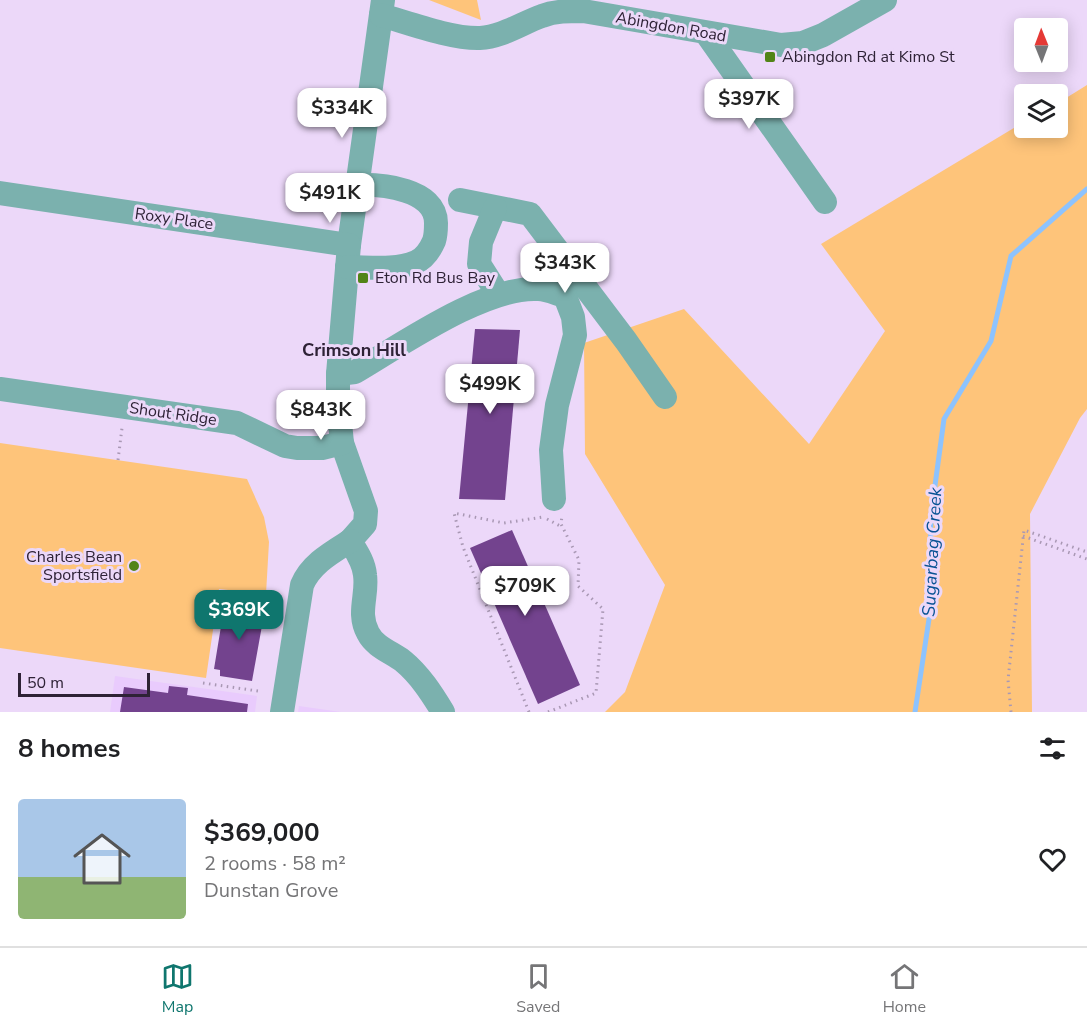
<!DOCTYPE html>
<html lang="en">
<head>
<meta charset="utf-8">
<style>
  body { margin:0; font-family:"Nunito Sans",sans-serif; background:#f6f6f6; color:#202124; height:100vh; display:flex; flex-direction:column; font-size:22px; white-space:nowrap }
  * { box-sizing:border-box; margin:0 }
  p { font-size:20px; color:#757577 }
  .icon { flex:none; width:33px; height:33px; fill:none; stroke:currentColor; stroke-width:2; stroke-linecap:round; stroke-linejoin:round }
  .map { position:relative; height:712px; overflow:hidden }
  .drawer { display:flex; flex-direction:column; background:#fff; flex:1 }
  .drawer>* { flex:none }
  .needle { width:39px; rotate:359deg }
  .buttons { position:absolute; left:1014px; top:18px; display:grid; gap:12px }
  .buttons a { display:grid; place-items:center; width:54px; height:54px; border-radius:6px; background:#fff; box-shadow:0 3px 15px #0003; font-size:30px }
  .scale { position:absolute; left:18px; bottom:15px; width:132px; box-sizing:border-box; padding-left:6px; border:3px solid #2e2236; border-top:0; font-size:16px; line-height:21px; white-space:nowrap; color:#2e2236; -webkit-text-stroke:4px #ecd8f9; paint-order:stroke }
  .price { position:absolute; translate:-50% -51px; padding:0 14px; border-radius:12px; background:#fff; color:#222; font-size:20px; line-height:39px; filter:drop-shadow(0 2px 3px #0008) }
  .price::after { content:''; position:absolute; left:50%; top:36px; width:18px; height:14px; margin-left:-9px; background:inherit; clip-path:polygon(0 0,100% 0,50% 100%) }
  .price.selected { background:#0f766e; color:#fff }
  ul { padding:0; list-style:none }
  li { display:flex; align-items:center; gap:18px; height:150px; padding:0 18px }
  li span { display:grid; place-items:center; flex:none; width:168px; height:120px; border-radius:6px; color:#555 }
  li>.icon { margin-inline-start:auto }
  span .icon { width:72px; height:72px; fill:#fffc; stroke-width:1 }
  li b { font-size:26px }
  h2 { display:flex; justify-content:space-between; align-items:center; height:72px; padding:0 18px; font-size:26px }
  .menu { display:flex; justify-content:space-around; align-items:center; height:84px; border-top:2px solid #e0e0e0; background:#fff; font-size:16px; color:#757577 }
  .menu a { display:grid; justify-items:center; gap:3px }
  .menu .selected { color:#0f766e }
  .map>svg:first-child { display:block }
  .built { fill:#e9cbfd }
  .green { fill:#fec47a }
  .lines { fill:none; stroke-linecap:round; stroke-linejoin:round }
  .stream { stroke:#8dc3fe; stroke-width:5 }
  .building { fill:#73438e }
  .path { stroke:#a998b4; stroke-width:3; stroke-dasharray:1.5 4.5; stroke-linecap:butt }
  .minor { stroke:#7bb1ae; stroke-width:24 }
  .poi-dot { fill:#528417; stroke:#ecd8f9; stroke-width:2 }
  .labels { text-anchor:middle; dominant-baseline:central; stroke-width:6; stroke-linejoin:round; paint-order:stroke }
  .street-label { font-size:16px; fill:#2e2236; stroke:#ecd8f9 }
  .poi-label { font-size:16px; fill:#2e2236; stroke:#ecd8f9; text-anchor:start }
  .neighbourhood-label { font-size:18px; font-weight:bold; fill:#2e2236; stroke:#ecd8f9 }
  .water-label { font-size:18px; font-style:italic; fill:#085394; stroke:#ecd8f9 }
</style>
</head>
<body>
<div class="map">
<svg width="1087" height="712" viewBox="0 0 1087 712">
  <rect width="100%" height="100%" fill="#ecd8f9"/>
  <g class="built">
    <path d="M115 676 257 696 255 712H110Z"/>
    <path d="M299 706 341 712H298Z"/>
  </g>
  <g class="green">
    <path d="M429 0H477L481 20Z"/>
    <path d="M1087 85V409L1080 418 1030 514 1032 712H605L625 692 665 585 585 454 584 343 684 309 809 444 885 331 821 244 1024 122V128H1058V103Z"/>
    <path d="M0 443 247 479 264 517 269 542 266 594 219 589 206 678 0 648Z"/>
  </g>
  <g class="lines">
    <path class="stream" d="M915 712 929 619 931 515 944 419 991 341 1011 256 1087 189"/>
  </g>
  <g class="building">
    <path d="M475 329 520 330 505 500 459 499Z"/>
    <path d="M512 530 580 685 538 704 470 548Z"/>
    <path d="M225 602 265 609 252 681 220 676V670L214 669Z"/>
    <path d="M169 686 188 688 187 695 248 704 247 712H120L124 687 168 693Z"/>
  </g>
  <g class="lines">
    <g class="path">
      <path d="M118 460 122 428"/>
      <path d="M547 519 562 527"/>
      <path d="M1023 536 1087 559"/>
      <path d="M203 683 258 691"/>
      <path d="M529 712 463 547 454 513 504 523 543 517"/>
      <path d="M548 712 596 693 603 609 578 586 579 560 561 524 562 516"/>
      <path d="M1011 712 1008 680 1024 530 1087 552"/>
    </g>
    <g class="minor">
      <path d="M383 0 349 245 338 374V403L342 443 366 511 365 524 350 541C356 551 364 562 365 575 368 595 357 613 368 633 375 647 391 652 403 661 420 675 432 694 443 712"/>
      <path d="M381 15C409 23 452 39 480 38 502 37 522 23 542 16 555 11 569 11 583 11L781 45 803 43 823 35 885 0"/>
      <path d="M706 33 825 202"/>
      <path d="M0 193 349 245"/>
      <path d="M460 200 530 214 626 341 665 397"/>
      <path d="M495 208 481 242 479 264 498 294"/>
      <path d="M347 267C369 267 395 271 416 262 425 258 430 250 434 241 436 235 436 229 436 223 436 189 382 184 356 185"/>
      <path d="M338 374 355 372C401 345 485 286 538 289 547 289 557 294 565 296L573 317 575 335 557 405 551 450 554 499"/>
      <path d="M0 389 237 423 285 446 297 448H322L342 443"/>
      <path d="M282 712 302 585C311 564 331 553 350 541"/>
    </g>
  </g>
  <g class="poi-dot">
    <rect x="764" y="51" width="12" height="12" rx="3"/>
    <rect x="357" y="272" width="12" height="12" rx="3"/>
    <circle cx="134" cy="566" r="6"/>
  </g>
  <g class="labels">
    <g class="street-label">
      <text transform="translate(671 27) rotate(10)">Abingdon Road</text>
      <text transform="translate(174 219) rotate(8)">Roxy Place</text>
      <text transform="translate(173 414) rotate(8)">Shout Ridge</text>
    </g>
    <g class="poi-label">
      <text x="782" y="57">Abingdon Rd at Kimo St</text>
      <text x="375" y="278">Eton Rd Bus Bay</text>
      <text x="122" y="557" text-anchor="end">Charles Bean<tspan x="122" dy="18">Sportsfield</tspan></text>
    </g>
    <g class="neighbourhood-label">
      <text x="354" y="350">Crimson Hill</text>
    </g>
    <g class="water-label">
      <text transform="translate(932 552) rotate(-87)">Sugarbag Creek</text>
    </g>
  </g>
</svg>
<div class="buttons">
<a><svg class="needle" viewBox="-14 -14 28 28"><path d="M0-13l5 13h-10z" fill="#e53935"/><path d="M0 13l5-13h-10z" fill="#757577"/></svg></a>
<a><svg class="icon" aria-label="layers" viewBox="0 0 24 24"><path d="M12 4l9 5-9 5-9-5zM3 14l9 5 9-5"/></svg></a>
</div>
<div class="scale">50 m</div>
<b class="price" style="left:749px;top:130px">$397K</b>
<b class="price" style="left:342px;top:139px">$334K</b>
<b class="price" style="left:330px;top:224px">$491K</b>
<b class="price" style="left:565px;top:294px">$343K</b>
<b class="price" style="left:490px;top:415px">$499K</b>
<b class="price" style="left:321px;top:441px">$843K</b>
<b class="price" style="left:525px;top:617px">$709K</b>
<b class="price selected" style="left:239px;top:641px">$369K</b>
</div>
<section class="drawer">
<h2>8 homes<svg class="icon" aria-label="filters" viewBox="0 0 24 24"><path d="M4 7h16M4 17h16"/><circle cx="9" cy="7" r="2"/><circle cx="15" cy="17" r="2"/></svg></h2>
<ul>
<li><span style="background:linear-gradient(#a9c7e8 65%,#8fb573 0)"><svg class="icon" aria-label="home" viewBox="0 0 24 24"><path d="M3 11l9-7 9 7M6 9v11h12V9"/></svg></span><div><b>$369,000</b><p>2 rooms · 58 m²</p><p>Dunstan Grove</p></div><svg class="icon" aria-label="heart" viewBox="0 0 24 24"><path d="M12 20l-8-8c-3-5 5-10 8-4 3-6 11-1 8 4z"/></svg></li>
</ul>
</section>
<nav class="menu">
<a class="selected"><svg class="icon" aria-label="map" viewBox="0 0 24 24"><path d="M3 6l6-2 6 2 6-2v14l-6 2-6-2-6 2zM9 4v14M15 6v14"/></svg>Map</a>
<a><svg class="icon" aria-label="saved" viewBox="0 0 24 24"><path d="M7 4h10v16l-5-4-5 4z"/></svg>Saved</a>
<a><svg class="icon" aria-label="home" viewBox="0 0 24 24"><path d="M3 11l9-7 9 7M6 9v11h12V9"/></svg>Home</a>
</nav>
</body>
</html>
